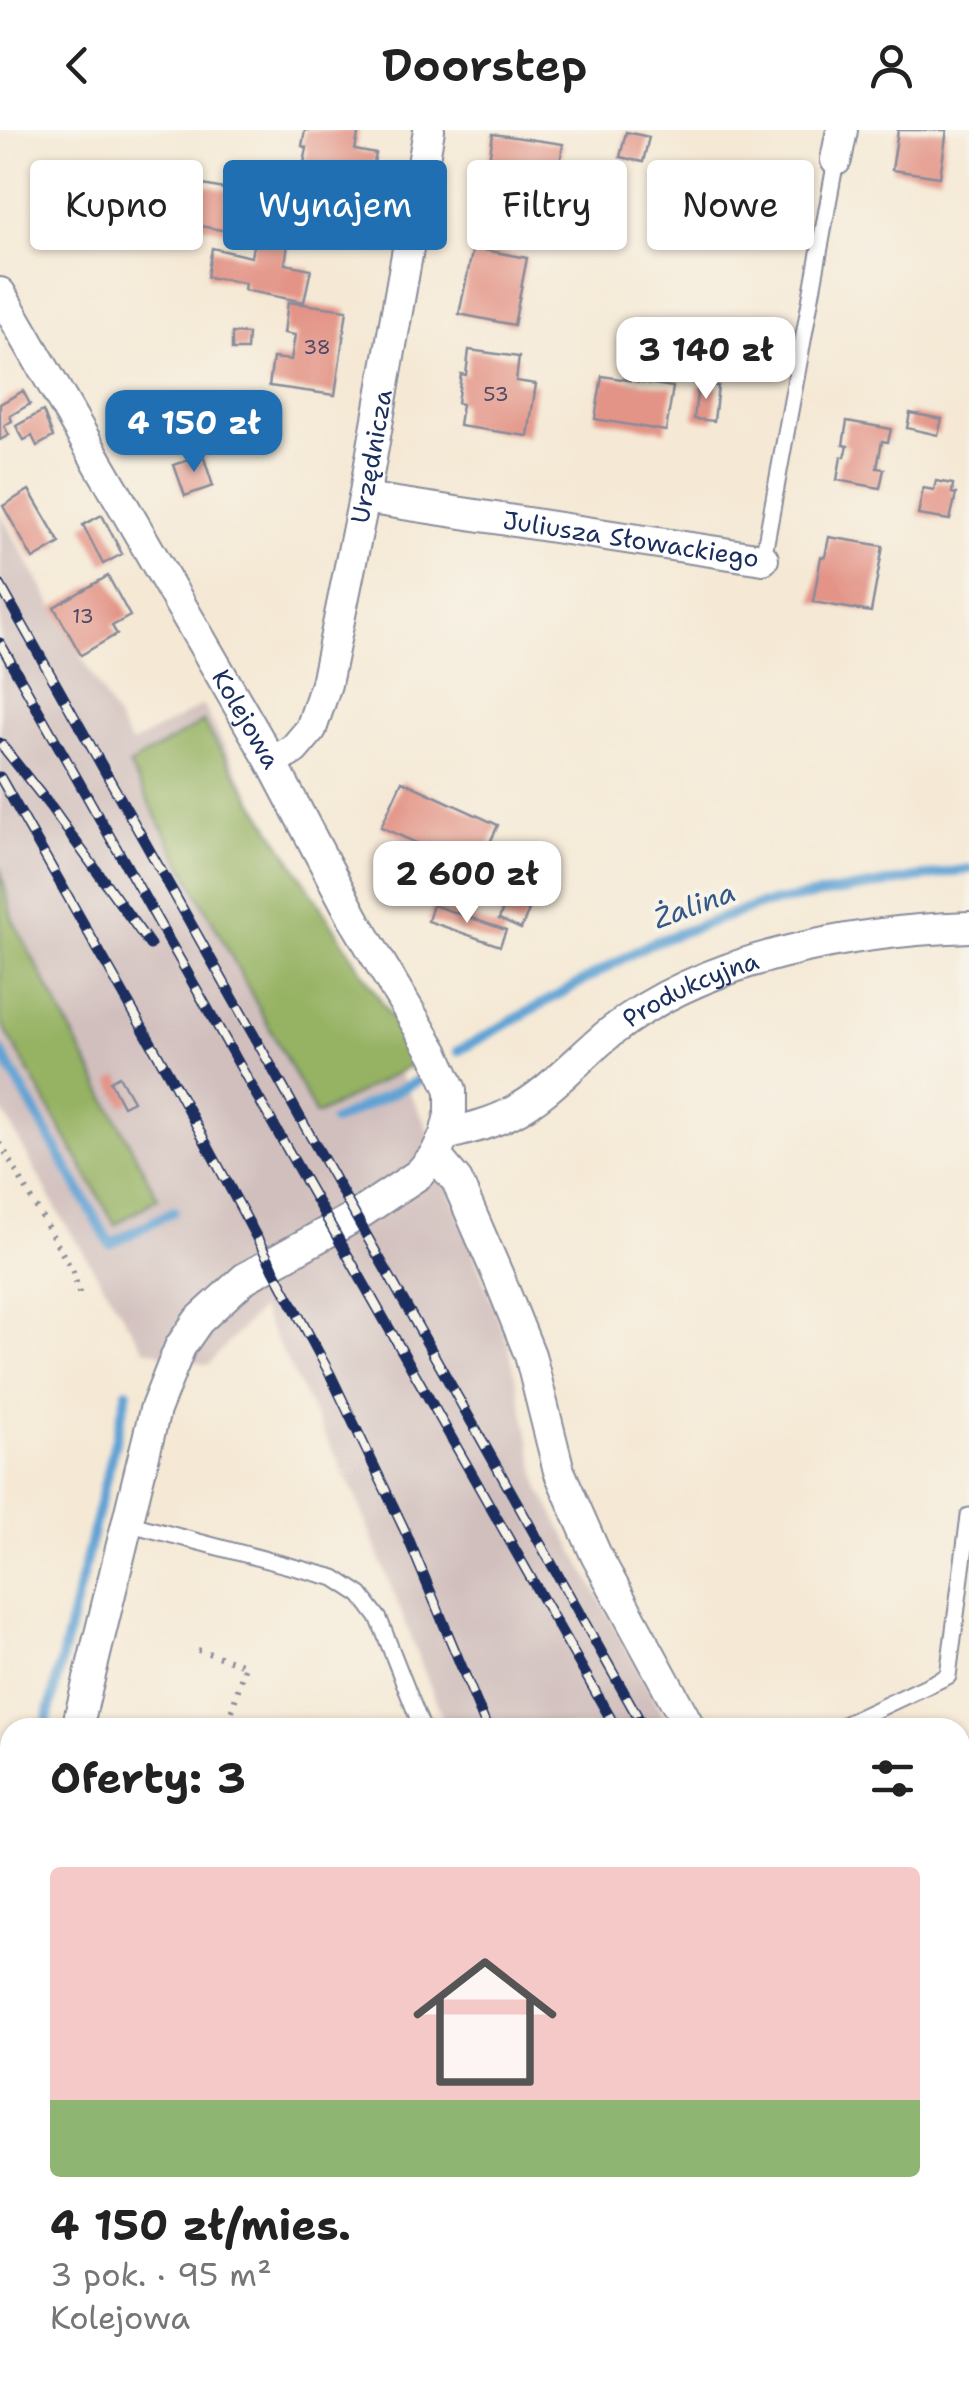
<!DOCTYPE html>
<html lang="pl">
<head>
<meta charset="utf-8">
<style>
  body { margin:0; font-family:"Shantell Sans",sans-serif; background:#f2f2f2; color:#222; height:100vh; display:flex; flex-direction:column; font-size:38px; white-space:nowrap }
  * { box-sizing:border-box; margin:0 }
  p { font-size:32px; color:#767676 }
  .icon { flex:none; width:55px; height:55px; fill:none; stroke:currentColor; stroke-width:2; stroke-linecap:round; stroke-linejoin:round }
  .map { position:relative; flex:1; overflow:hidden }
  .side { position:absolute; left:0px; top:1588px; width:970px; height:672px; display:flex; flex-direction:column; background:#fff; border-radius:30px 30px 0 0; box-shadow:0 2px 8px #0004 }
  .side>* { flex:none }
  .guide { position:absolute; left:30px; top:30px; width:910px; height:90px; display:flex; gap:20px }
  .price { position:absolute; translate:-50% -85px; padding:0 22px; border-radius:20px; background:#fff; color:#222; font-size:32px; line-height:65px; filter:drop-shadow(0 2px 5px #0008) }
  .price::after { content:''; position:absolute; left:50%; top:60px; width:30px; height:22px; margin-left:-15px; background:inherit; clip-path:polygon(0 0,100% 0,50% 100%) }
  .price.current { background:#1f6fb2; color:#fff }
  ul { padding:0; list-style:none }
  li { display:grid; align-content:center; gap:20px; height:530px; padding:0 50px }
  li+li { border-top:2px solid #e0e0e0 }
  li span { display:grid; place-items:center; height:310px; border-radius:10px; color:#555 }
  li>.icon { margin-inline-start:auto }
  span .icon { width:180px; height:180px; fill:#fffc; stroke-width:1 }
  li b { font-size:42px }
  h2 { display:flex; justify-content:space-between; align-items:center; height:120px; padding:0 50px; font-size:42px }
  .tag { padding:0 35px; border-radius:10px; background:#fff; box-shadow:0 2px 8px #0004; font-size:35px; line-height:90px }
  .tag.current { background:#1f6fb2; color:#fff }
  header { display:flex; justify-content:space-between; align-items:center; height:130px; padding:0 50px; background:#fff; font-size:45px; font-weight:600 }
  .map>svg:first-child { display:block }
  .industrial { fill:#d1bfbd }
  .forest { fill:#96b264; stroke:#587061; stroke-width:2.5 }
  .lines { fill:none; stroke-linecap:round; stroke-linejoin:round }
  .stream { stroke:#61a3d4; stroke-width:10 }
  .building { fill:#e39487 }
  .service-casing { stroke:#888c9a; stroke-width:19 }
  .minor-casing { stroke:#888c9a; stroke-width:34 }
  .path { stroke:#888c9a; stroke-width:6; stroke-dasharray:2.5 8; stroke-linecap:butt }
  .service { stroke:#fff; stroke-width:15 }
  .minor { stroke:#fff; stroke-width:30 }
  .rail-casing { stroke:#1b2f5e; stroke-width:11 }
  .rail { stroke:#f7f3e8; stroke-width:8; stroke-dasharray:22; stroke-linecap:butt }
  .labels { text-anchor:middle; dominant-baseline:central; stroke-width:8; stroke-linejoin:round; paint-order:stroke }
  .number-label { font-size:20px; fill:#4d4868 }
  .street-label { font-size:25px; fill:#1b2f5e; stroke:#f7f3e8 }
  .water-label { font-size:28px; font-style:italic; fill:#345887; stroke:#f7f3e8 }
</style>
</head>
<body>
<header><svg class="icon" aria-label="back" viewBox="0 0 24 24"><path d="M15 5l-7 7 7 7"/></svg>Doorstep<svg class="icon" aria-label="person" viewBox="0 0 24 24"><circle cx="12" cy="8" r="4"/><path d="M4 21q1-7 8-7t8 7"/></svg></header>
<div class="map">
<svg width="969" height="2259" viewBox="0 0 969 2259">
  <rect width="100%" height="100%" fill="#f7f3e8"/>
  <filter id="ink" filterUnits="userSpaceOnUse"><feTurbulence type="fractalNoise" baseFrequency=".01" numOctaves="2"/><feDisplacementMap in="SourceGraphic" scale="20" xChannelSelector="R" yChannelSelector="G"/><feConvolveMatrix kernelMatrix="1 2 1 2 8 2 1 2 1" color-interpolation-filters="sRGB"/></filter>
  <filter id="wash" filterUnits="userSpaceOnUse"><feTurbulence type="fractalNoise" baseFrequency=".0048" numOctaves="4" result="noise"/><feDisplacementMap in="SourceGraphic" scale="40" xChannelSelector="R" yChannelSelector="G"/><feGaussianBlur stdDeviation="2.25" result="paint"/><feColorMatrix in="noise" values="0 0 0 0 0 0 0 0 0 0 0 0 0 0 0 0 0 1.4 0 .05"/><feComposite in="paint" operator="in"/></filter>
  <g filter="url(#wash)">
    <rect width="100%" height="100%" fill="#f5e9d5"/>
    <g class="industrial">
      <path d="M0 382 131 614 203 575 424 990 509 1217 540 1359 670 1597H446L354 1362 260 1179 208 1235 144 1219 59 1084 0 976Z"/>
      <path d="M10 2053V2250H960V2116L969 2132V2259H0V2093Z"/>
    </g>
    <g class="forest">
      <path d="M203 592 419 931 316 985 129 635Z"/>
      <path d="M0 737 12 788 158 1068 115 1095 0 890Z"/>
    </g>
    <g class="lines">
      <g class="stream">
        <path d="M0 920 110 1114 174 1081"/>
        <path d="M458 921 649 814 759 775 969 739"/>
        <path d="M334 991 419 950"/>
        <path d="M45 1598 127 1262"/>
        <path d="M0 1781 10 1741"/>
      </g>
    </g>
    <g id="blocks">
      <g class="building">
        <path d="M305 0H359L355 20 376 24 371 45 351 42 350 47 303 38 307 18 302 16Z"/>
        <path d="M898 0H947L940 47 892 40Z"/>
        <path d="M626 2 649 7 643 32 620 27Z"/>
        <path d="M493 4 563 14 556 60 538 57 536 73 493 66 495 51 486 50Z"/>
        <path d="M326 50 368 57 359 113 316 106Z"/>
        <path d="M198 54 255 65 247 105 190 94Z"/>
        <path d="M255 107 288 114 285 134 311 139 304 172 244 160 245 153 207 147 212 118 251 127Z"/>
        <path d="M473 118 527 128 514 195 459 184Z"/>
        <path d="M288 172 347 180 335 265 269 256 273 228 291 230 295 205 284 203Z"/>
        <path d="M232 203 248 204 247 220H232Z"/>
        <path d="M469 220 519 227 516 251 536 254 528 306 459 296 462 274 457 273 461 244 466 245Z"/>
        <path d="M602 246 673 257 666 301 595 289Z"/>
        <path d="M698 254 718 256 714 291 694 289Z"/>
        <path d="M23 261 30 274 10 286 12 291 4 296 9 305 0 310V274Z"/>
        <path d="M43 281 53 307 37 316 32 306 24 310 16 296Z"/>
        <path d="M910 283 942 289 938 305 907 298Z"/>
        <path d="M847 291 891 299 888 312 882 311 877 338 884 339 880 358 837 350 841 327H845L848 316 843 315Z"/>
        <path d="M203 325 213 356 185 366 174 335Z"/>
        <path d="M936 351 953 354 952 363 956 364 950 390 918 385 923 358 934 360Z"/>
        <path d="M29 360 60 413 33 429 3 376Z"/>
        <path d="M102 385 122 424 103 434 83 395Z"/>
        <path d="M829 407 883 416 871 482 813 472 821 427H825Z"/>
        <path d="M108 446 130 486 112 496 117 504 81 525 54 477Z"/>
        <path d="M402 651 498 695 477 741 381 697Z"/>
        <path d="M488 749 509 758 505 769 483 760Z"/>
        <path d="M506 771 529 780 521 799 499 789Z"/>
        <path d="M433 775 506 800 500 816 428 791Z"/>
        <path d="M119 946 133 971 123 976 110 951Z"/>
        <path d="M241 2250H836L842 2259H226Z"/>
      </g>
    </g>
  </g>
  <g filter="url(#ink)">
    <use href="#blocks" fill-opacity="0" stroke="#888c9a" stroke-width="2.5"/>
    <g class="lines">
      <defs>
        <g id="service">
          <path d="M763 429 836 30"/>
          <path d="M127 1393 335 1448 361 1465 379 1489 422 1598"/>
          <path d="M837 1598 948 1546 969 1386"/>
          <path d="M194 2250 198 2259"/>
          <path d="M143 2259 148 2250"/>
        </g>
        <g id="minor">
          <path d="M836 30 842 0"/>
          <path id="s1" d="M0 163 272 633 354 789 434 923 451 960V981L445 1005 435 1025 419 1044 356 1086 245 1148 198 1191 180 1217 155 1280 77 1598"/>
          <path id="s2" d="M364 368 763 429"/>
          <path id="s3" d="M272 633 294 619 311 599 326 554 364 368 429 0"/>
          <path id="s4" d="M445 1005C468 999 490 994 511 983 550 963 578 928 612 901 706 827 852 801 969 797"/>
          <path d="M435 1025 457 1051 499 1148 530 1225 559 1341 596 1425 690 1598"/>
          <path d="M960 1905 969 1902"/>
          <path d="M0 1913 10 1872"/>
          <path d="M960 2079 969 2095"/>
        </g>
      </defs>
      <use href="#service" class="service-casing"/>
      <use href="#minor" class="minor-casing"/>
      <g class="path">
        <path d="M0 1013 73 1142 80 1166"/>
        <path d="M198 1520 245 1535 227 1598"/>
      </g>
      <use href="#service" class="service"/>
      <use href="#minor" class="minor"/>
      <defs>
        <g id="rail">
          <path d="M0 455 644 1598"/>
          <path d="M0 513 616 1598"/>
          <path d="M0 613 50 676 150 815"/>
          <path d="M0 647 171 948 331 1246 406 1403 487 1598"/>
          <path d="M960 2160 969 2176"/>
          <path d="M960 2204 969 2220"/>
        </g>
      </defs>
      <use href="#rail" class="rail-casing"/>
      <use href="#rail" class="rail"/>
    </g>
  </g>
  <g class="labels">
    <g class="number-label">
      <text x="317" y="217">38</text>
      <text x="496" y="264">53</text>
      <text x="83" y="486">13</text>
    </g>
    <g class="street-label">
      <text stroke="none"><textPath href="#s3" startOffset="332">Urzędnicza</textPath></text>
      <text stroke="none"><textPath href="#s2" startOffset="270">Juliusza Słowackiego</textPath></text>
      <text stroke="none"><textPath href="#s1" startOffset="492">Kolejowa</textPath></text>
      <text stroke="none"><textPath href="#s4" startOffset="290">Produkcyjna</textPath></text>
    </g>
    <g class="water-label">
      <text transform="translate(694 775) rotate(-20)">Żalina</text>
    </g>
  </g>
</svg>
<b class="price" style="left:706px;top:272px">3 140 zł</b>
<b class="price current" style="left:194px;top:345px">4 150 zł</b>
<b class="price" style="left:467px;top:796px">2 600 zł</b>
<div class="guide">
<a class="tag">Kupno</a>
<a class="tag current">Wynajem</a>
<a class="tag">Filtry</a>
<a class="tag">Nowe</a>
</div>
<section class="side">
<h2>Oferty: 3<svg class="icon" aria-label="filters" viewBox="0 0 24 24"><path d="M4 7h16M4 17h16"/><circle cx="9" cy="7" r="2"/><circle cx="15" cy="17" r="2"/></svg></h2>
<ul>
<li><span style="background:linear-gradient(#f6c9c9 75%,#8fb573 0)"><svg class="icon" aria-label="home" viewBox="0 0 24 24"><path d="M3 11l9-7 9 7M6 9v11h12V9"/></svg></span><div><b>4 150 zł/mies.</b><p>3 pok. · 95 m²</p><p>Kolejowa</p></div></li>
</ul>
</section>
</div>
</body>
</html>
